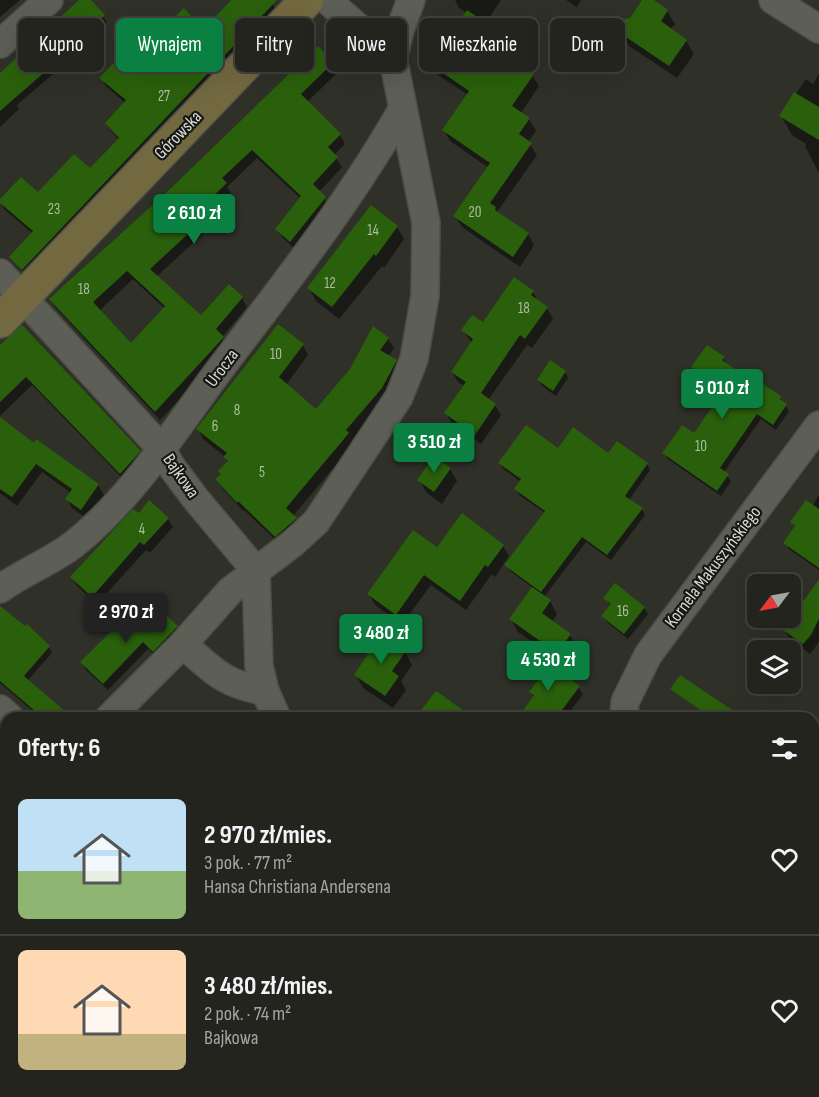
<!DOCTYPE html>
<html lang="pl">
<head>
<meta charset="utf-8">
<style>
  body { margin:0; font-family:"Sofia Sans Condensed",sans-serif; background:#2b2c27; color:#f1f3f6; height:100vh; display:flex; flex-direction:column; font-size:22px; white-space:nowrap }
  * { box-sizing:border-box; margin:0 }
  p { font-size:20px; color:#a3a4a4 }
  .icon { flex:none; width:33px; height:33px; fill:none; stroke:currentColor; stroke-width:2; stroke-linecap:round; stroke-linejoin:round }
  .map { position:relative; flex:1; overflow:hidden }
  .panel { position:absolute; left:0px; top:712px; width:819px; height:386px; display:flex; flex-direction:column; background:#23241e; border-radius:18px 18px 0 0; box-shadow:0 6px 24px #0002,0 0 0 2px #40413c }
  .panel>* { flex:none }
  .banner { position:absolute; left:18px; top:18px; width:783px; height:54px; display:flex; gap:12px }
  .needle { width:39px; rotate:238deg }
  .buttons { position:absolute; left:747px; top:574px; display:grid; gap:12px }
  .buttons a { display:grid; place-items:center; width:54px; height:54px; border-radius:9px; background:#23241e; box-shadow:0 6px 24px #0002,0 0 0 2px #40413c; font-size:30px }
  .price { position:absolute; translate:-50% -51px; padding:0 14px; border-radius:6px; background:#0b8043; color:#fff; font-size:20px; line-height:39px; filter:drop-shadow(0 2px 3px #0008) }
  .price::after { content:''; position:absolute; left:50%; top:36px; width:18px; height:14px; margin-left:-9px; background:inherit; clip-path:polygon(0 0,100% 0,50% 100%) }
  .price.active { background:#222; color:#fff }
  ul { padding:0; list-style:none }
  li { display:flex; align-items:center; gap:18px; height:150px; padding:0 18px }
  li+li { border-top:2px solid #40413c }
  li span { display:grid; place-items:center; flex:none; width:168px; height:120px; border-radius:9px; color:#555 }
  li>.icon { margin-inline-start:auto }
  span .icon { width:72px; height:72px; fill:#fffc; stroke-width:1 }
  li b { font-size:26px }
  h2 { display:flex; justify-content:space-between; align-items:center; height:72px; padding:0 18px; font-size:26px }
  .pill { padding:0 21px; border-radius:9px; background:#23241e; box-shadow:0 6px 24px #0002,0 0 0 2px #40413c; font-size:21px; line-height:54px }
  .pill.active { background:#0b8043; color:#fff }
  .map>svg:first-child { display:block }
  .shadow { fill:#0007; fill-rule:evenodd }
  .building { fill:#2a600b; fill-rule:evenodd }
  .lines { fill:none; stroke-linecap:round; stroke-linejoin:round }
  .street-casing { stroke:#4d4e47; stroke-width:30 }
  .secondary-casing { stroke:#4d4e47; stroke-width:36 }
  .street { stroke:#5d5e55; stroke-width:27 }
  .secondary { stroke:#726940; stroke-width:33 }
  .labels { text-anchor:middle; dominant-baseline:central; stroke-width:4.5; stroke-linejoin:round; paint-order:stroke }
  .number-label { font-size:15px; fill:#adbca2 }
  .street-label { font-size:18px; fill:#d9dad5; stroke:#171814 }
</style>
</head>
<body>
<div class="map">
<svg width="819" height="1097" viewBox="0 0 819 1097">
  <rect width="100%" height="100%" fill="#2f3028"/>
  <g class="shadow">
    <path d="M0 0H20L0 17Z"/>
    <path d="M81 0H89L107 22 78 48 80 51 17 105 19 109 0 127V75Z"/>
    <path d="M234 0H269L278 12 27 277 11 257 33 234 5 210 0 202 38 194 90 170 119 140 106 124 125 103 106 86 101 78 139 52 203 33Z"/>
    <path d="M455 0H501L485 24 530 55 536 66 531 74 539 86 521 113 529 119 536 131 528 142 537 155 497 212 528 234 534 245 520 267 462 227 455 216 489 168 450 141 444 130 468 95 438 75 432 64 467 13 459 8Z"/>
    <path d="M566 0H581L577 7Z"/>
    <path d="M644 0H651L667 11 675 24 670 30 686 41 694 54 677 78 629 46 622 33Z"/>
    <path d="M333 63 338 72 307 102 340 135 345 144 334 155 342 167 319 192 330 207 296 250 283 238 277 229 301 199 257 158 227 187 231 193 199 223 204 233 156 277 201 317 229 286 242 298 247 307 222 337 228 347 160 420 56 308 51 299ZM133 279 165 309 130 346 99 311Z"/>
    <path d="M819 74V173L805 146 806 144 792 135 781 116 806 79 813 84Z"/>
    <path d="M397 227 404 239 384 268 382 266 339 319 316 301 309 288Z"/>
    <path d="M533 292 539 303 547 308 553 319 532 348 527 345 488 400 495 405 501 415 481 444 452 423 446 413 465 386 458 382 452 372 472 343 463 330 484 324Z"/>
    <path d="M388 339 394 348 388 357 396 361 401 371 387 398 352 440 354 443 293 516 302 528 282 546 244 510 243 511 223 489 217 480 228 463 224 456 203 439 198 429 303 345 308 355 286 385 316 411Z"/>
    <path d="M0 347 139 452 145 461 126 482 32 385 0 416Z"/>
    <path d="M723 358 727 364 762 389 780 397 789 411 776 430 761 419 724 472 731 481 721 496 668 459 664 453 694 435 724 393 696 373 693 367Z"/>
    <path d="M565 372 568 378 556 396 542 386 538 380Z"/>
    <path d="M0 419 34 445 37 441 98 485 104 495 87 519 72 508 67 499 71 493 42 472 17 506 0 493Z"/>
    <path d="M559 450 609 455 647 464 650 470 629 500 642 509 645 515 611 560 586 542 544 597 550 601 557 614 552 622 570 635 577 647 565 665 518 632 511 619 533 588 510 571 506 565 545 513 519 495 516 489 521 482 503 469 500 463Z"/>
    <path d="M450 469 457 481 442 504 427 493 419 480Z"/>
    <path d="M819 495V570L789 549 785 543 796 528 792 523 812 506Z"/>
    <path d="M139 515 168 519 173 527 150 553 146 550 97 604 77 586 72 578Z"/>
    <path d="M503 546 509 556 495 577 492 574 466 610 431 585 402 624 375 605 369 594 437 549Z"/>
    <path d="M819 597V642L810 654 791 640 784 630Z"/>
    <path d="M605 598 644 608 648 614 628 639 607 622 603 616 611 606Z"/>
    <path d="M0 623 25 628 27 626 49 647 52 653 27 681 70 718H41L0 683Z"/>
    <path d="M176 627 181 635 158 658 148 649 108 690 86 670 82 662 149 630Z"/>
    <path d="M405 652 412 665 401 681 406 690 393 708 363 688 356 675Z"/>
    <path d="M529 672 578 687 583 694 565 718H519L534 697 531 692 538 683Z"/>
    <path d="M436 693 471 718H417Z"/>
    <path d="M0 830 6 836V905L0 910Z"/>
    <path d="M6 930V1031L0 1035V931Z"/>
    <path d="M16 1092H64L66 1095 65 1097H21Z"/>
    <path d="M169 1092H205L211 1097H165Z"/>
    <path d="M362 1092H501L507 1097H358Z"/>
  </g>
  <g class="building">
    <path d="M79 0H91L105 15 75 42 77 44 0 111V73Z"/>
    <path d="M231 0H277L22 270 9 257 33 231 0 203V199L21 177 38 192 74 154 90 168 119 138 105 123 126 100 99 78 133 44 139 50 184 8 203 30Z"/>
    <path d="M642 0H654L668 10 661 21 687 40 669 66 620 33 626 25 624 19 630 18Z"/>
    <path d="M467 10 531 54 523 66 534 74 512 106 530 118 519 134 532 143 490 203 496 207 495 210 529 233 513 257 453 216 490 163 442 130 469 91 430 64Z"/>
    <path d="M318 46 334 62 301 94 341 134 328 147 338 157 313 184 326 197 290 242 275 229 301 196 252 150 222 178 227 183 193 215 200 223 150 269 201 315 229 284 243 297 216 329 224 337 155 412 49 299 169 190ZM127 271 165 306 131 343 93 302Z"/>
    <path d="M794 92 819 107V140L779 116Z"/>
    <path d="M371 205 398 226 376 256 374 254 332 307 307 288Z"/>
    <path d="M514 277 534 291 531 295 548 307 525 339 520 335 481 393 496 404 475 435 444 413 466 382 451 372 473 339 461 330 472 315 483 322Z"/>
    <path d="M278 324 304 344 279 377 316 409 350 369 373 326 389 338 380 350 397 360 382 388 346 430 349 433 286 508 297 518 275 537 238 501 237 503 215 479 221 474 218 471 228 461 223 457 227 453 196 429Z"/>
    <path d="M22 325 141 451 120 474 26 377 0 402V345Z"/>
    <path d="M707 345 725 357 722 360 761 387 763 384 781 396 780 399 787 404 773 425 757 414 720 468 729 474 717 491 662 453 682 425 694 433 724 390 691 367Z"/>
    <path d="M550 360 566 371 553 391 537 380Z"/>
    <path d="M0 417 34 443 36 439 99 484 81 510 65 499 72 489 36 464 12 497 0 489Z"/>
    <path d="M526 425 558 448 573 427 608 453 617 441 648 463 625 496 643 508 607 555 582 537 541 592 504 565 545 511 514 489 521 479 498 463Z"/>
    <path d="M434 456 451 468 434 492 417 480Z"/>
    <path d="M149 500 169 518 144 545 140 542 92 597 70 577 133 509 139 513Z"/>
    <path d="M806 500 819 509V568L783 543 795 526 790 522Z"/>
    <path d="M462 513 504 545 488 567 485 565 460 601 424 575 396 615 367 594 413 530 437 547Z"/>
    <path d="M819 579V619L811 635 803 644 783 630Z"/>
    <path d="M615 583 645 607 624 634 601 616 611 604 603 598Z"/>
    <path d="M532 587 551 600 542 613 571 634 557 653 509 619Z"/>
    <path d="M0 606 25 626 27 624 50 646 24 676 73 718H43L0 681Z"/>
    <path d="M132 611 149 628 163 613 178 626 153 652 143 642 103 684 80 662Z"/>
    <path d="M381 634 406 651 392 671 399 676 385 696 354 675Z"/>
    <path d="M539 657 580 686 556 718H518L534 695 529 692 538 680 528 672Z"/>
    <path d="M680 675 744 718H712L670 689Z"/>
    <path d="M436 691 474 718H415Z"/>
  </g>
  <g class="lines">
    <defs>
      <g id="street">
        <path d="M773 0 819 29"/>
        <path d="M0 44 49 0"/>
        <path d="M393 58 401 27 411 0"/>
        <path d="M0 273 161 448 171 466 195 498 256 571 259 666 265 691 277 718"/>
        <path d="M0 589C23 572 51 562 74 544 130 500 175 430 217 373 282 287 350 202 403 108"/>
        <path d="M183 644C212 670 225 685 265 691"/>
        <path d="M0 709 10 718"/>
        <path d="M109 718 183 644 230 591 293 543 316 522 399 397 414 359 425 296 426 223 393 58 327 0"/>
        <path d="M624 718 625 702 648 655 819 425"/>
        <path d="M813 891 819 896"/>
        <path d="M0 914 6 908"/>
        <path d="M813 1050 819 1042"/>
        <path d="M245 1092 252 1097"/>
        <path d="M811 1092 817 1097"/>
        <path d="M127 1097 130 1092"/>
        <path d="M775 1097 779 1092"/>
      </g>
      <path id="secondary" d="M0 321 307 0"/>
    </defs>
    <use href="#street" class="street-casing"/>
    <use href="#secondary" class="secondary-casing"/>
    <use href="#street" class="street"/>
    <use href="#secondary" class="secondary"/>
  </g>
  <g class="labels">
    <g class="number-label">
      <text x="164" y="96">27</text>
      <text x="54" y="209">23</text>
      <text x="475" y="212">20</text>
      <text x="373" y="230">14</text>
      <text x="330" y="283">12</text>
      <text x="84" y="289">18</text>
      <text x="524" y="308">18</text>
      <text x="276" y="354">10</text>
      <text x="237" y="410">8</text>
      <text x="215" y="426">6</text>
      <text x="701" y="446">10</text>
      <text x="262" y="472">5</text>
      <text x="142" y="529">4</text>
      <text x="623" y="611">16</text>
    </g>
    <g class="street-label">
      <text transform="translate(178 135) rotate(-46)">Górowska</text>
      <text transform="translate(222 368) rotate(-53)">Urocza</text>
      <text transform="translate(181 476) rotate(55)">Bajkowa</text>
      <text transform="translate(713 567) rotate(-53)">Kornela Makuszyńskiego</text>
    </g>
  </g>
</svg>
<div class="buttons">
<a><svg class="needle" viewBox="-14 -14 28 28"><path d="M0-13l5 13h-10z" fill="#e53935"/><path d="M0 13l5-13h-10z" fill="#a3a4a4"/></svg></a>
<a><svg class="icon" aria-label="layers" viewBox="0 0 24 24"><path d="M12 4l9 5-9 5-9-5zM3 14l9 5 9-5"/></svg></a>
</div>
<b class="price" style="left:194px;top:245px">2 610 zł</b>
<b class="price" style="left:722px;top:420px">5 010 zł</b>
<b class="price" style="left:434px;top:474px">3 510 zł</b>
<b class="price active" style="left:126px;top:644px">2 970 zł</b>
<b class="price" style="left:381px;top:665px">3 480 zł</b>
<b class="price" style="left:548px;top:692px">4 530 zł</b>
<div class="banner">
<a class="pill">Kupno</a>
<a class="pill active">Wynajem</a>
<a class="pill">Filtry</a>
<a class="pill">Nowe</a>
<a class="pill">Mieszkanie</a>
<a class="pill">Dom</a>
</div>
<section class="panel">
<h2>Oferty: 6<svg class="icon" aria-label="filters" viewBox="0 0 24 24"><path d="M4 7h16M4 17h16"/><circle cx="9" cy="7" r="2"/><circle cx="15" cy="17" r="2"/></svg></h2>
<ul>
<li><span style="background:linear-gradient(#bfe0f5 60%,#8fb573 0)"><svg class="icon" aria-label="home" viewBox="0 0 24 24"><path d="M3 11l9-7 9 7M6 9v11h12V9"/></svg></span><div><b>2 970 zł/mies.</b><p>3 pok. · 77 m²</p><p>Hansa Christiana Andersena</p></div><svg class="icon" aria-label="heart" viewBox="0 0 24 24"><path d="M12 20l-8-8c-3-5 5-10 8-4 3-6 11-1 8 4z"/></svg></li>
<li><span style="background:linear-gradient(#ffd9b3 70%,#c2b280 0)"><svg class="icon" aria-label="home" viewBox="0 0 24 24"><path d="M3 11l9-7 9 7M6 9v11h12V9"/></svg></span><div><b>3 480 zł/mies.</b><p>2 pok. · 74 m²</p><p>Bajkowa</p></div><svg class="icon" aria-label="heart" viewBox="0 0 24 24"><path d="M12 20l-8-8c-3-5 5-10 8-4 3-6 11-1 8 4z"/></svg></li>
</ul>
</section>
</div>
</body>
</html>
